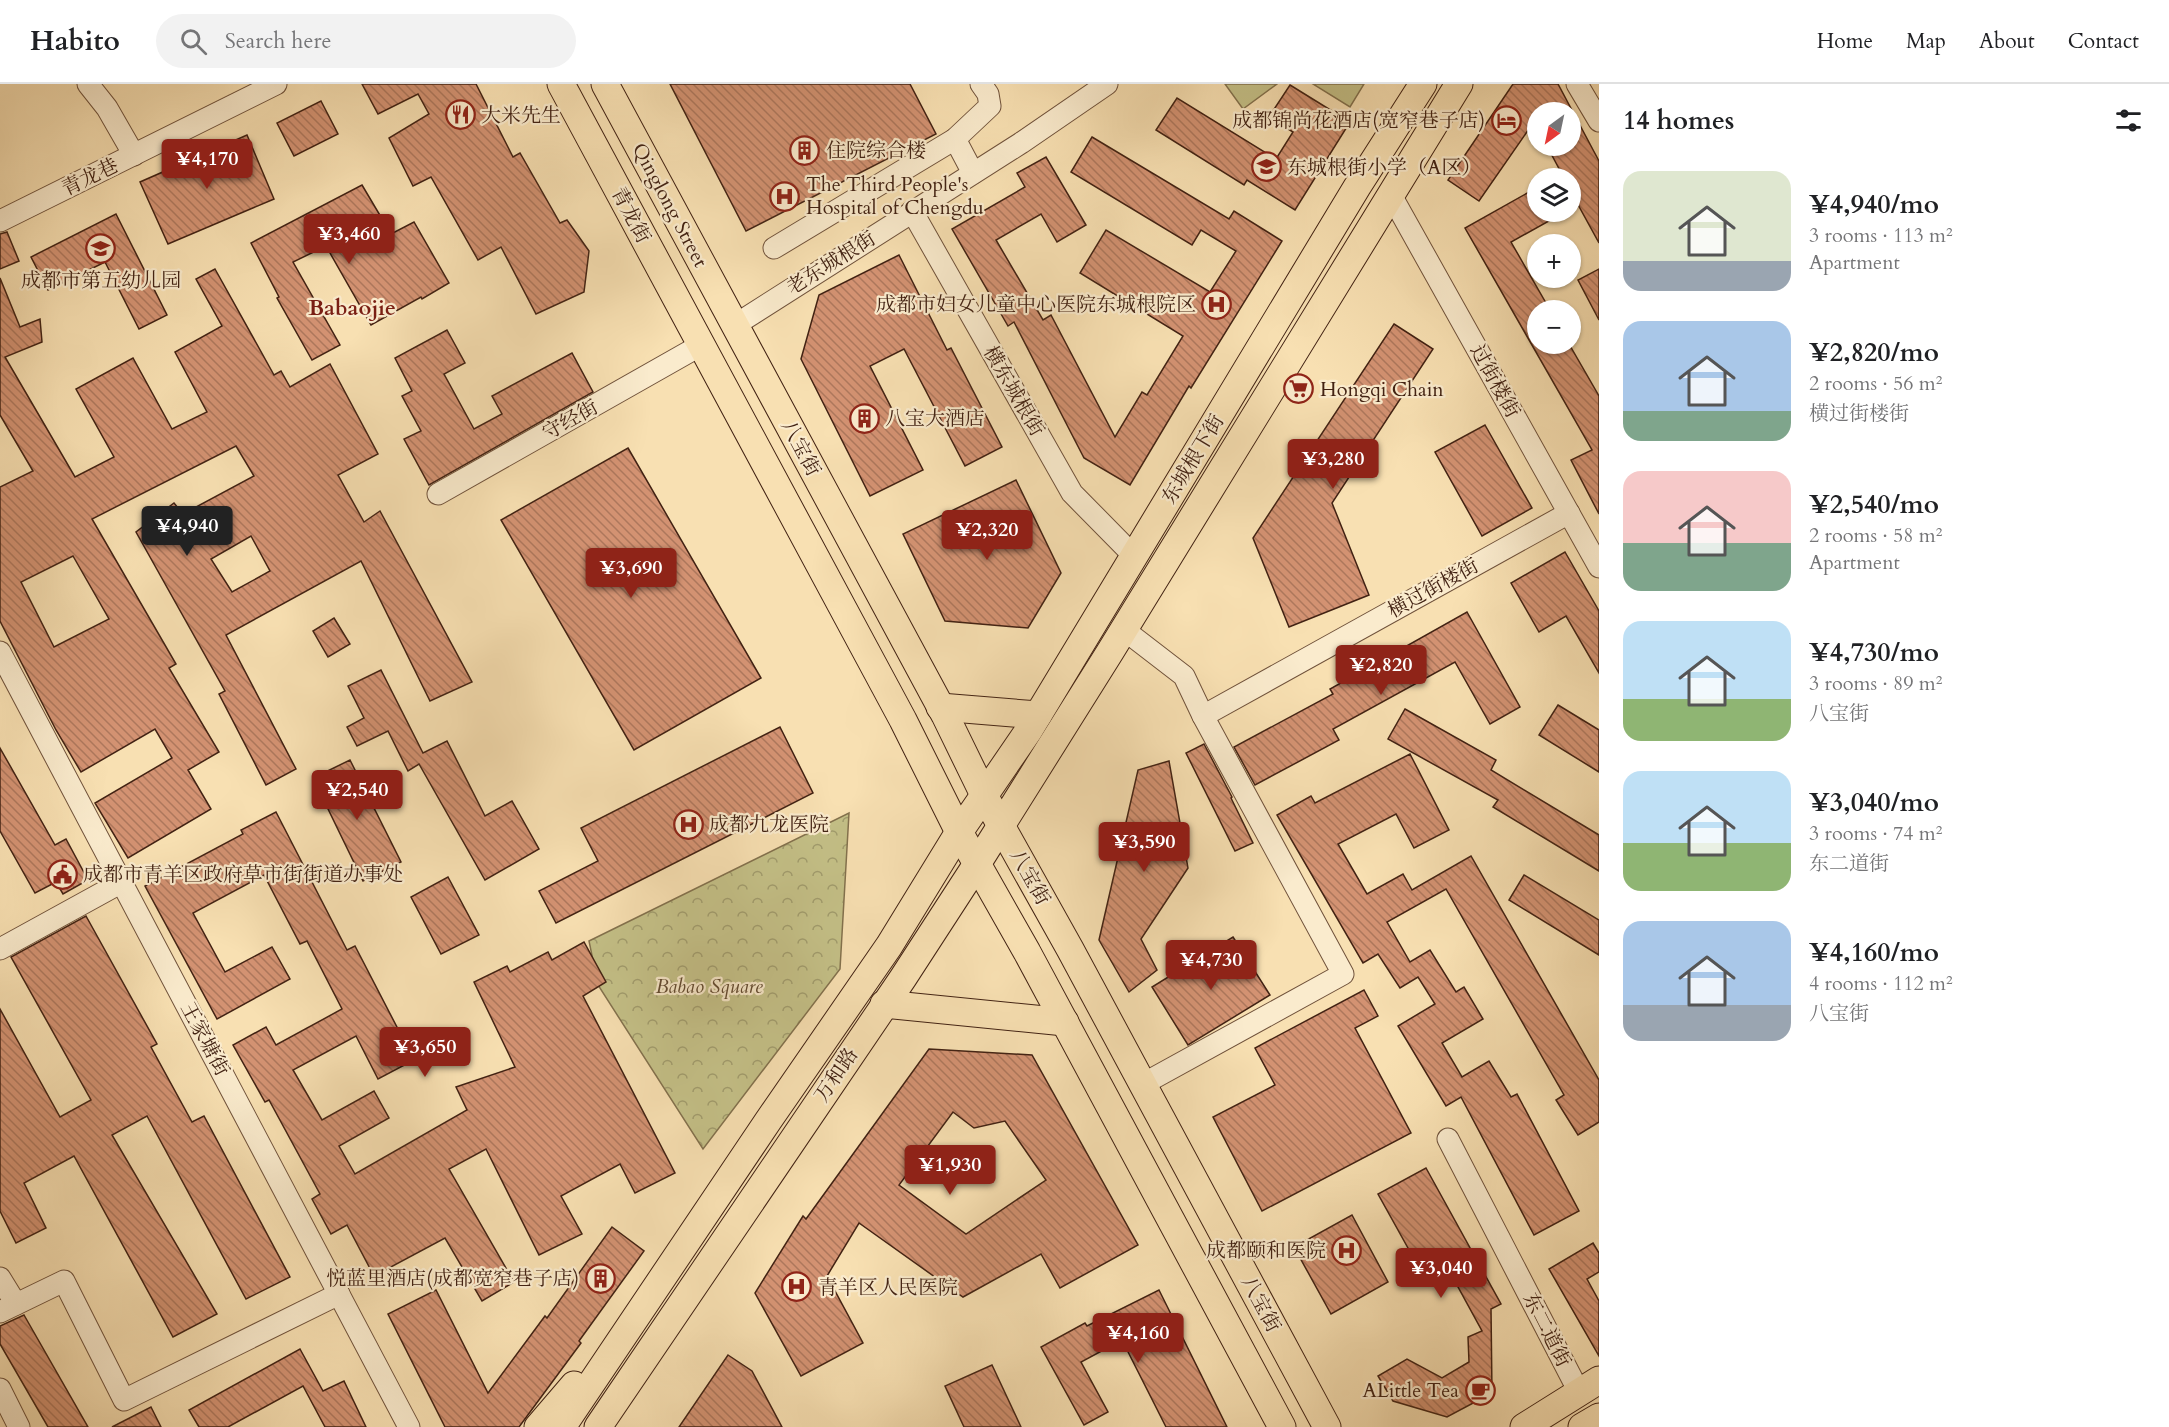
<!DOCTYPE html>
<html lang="en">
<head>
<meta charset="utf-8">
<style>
  body { margin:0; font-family:Cardo,"Noto Serif SC",serif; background:#f2f2f2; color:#202124; height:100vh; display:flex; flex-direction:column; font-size:22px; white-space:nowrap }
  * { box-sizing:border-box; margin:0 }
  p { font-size:20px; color:#757577 }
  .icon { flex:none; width:33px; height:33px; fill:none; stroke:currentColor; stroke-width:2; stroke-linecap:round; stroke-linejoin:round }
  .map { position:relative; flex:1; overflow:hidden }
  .details { display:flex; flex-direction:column; background:#fff; width:570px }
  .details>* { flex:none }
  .needle { width:39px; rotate:213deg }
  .controls { position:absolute; left:1527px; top:18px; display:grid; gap:12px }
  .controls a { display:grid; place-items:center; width:54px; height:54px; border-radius:50%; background:#fff; box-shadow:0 2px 4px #0004; font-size:30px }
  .price { position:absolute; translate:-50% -51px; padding:0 14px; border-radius:6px; background:#8f2418; color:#fff; font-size:20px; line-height:39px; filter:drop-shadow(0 2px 3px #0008) }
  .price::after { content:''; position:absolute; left:50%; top:36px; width:18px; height:14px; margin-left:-9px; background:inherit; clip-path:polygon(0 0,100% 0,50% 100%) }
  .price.on { background:#222; color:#fff }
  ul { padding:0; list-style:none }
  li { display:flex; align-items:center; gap:18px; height:150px; padding:0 24px }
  li span { display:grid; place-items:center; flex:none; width:168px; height:120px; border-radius:18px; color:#555 }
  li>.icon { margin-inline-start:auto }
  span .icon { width:72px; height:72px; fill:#fffc; stroke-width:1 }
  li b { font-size:26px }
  h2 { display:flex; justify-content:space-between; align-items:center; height:72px; padding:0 24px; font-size:26px }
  header { display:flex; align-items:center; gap:36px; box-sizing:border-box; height:84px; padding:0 30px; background:#fff; border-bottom:2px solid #e0e0e0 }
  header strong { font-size:28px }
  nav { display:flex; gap:33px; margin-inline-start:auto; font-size:21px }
  .search { width:420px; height:54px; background:#f2f2f2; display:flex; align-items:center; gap:15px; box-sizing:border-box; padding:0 21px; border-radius:33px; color:#757577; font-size:22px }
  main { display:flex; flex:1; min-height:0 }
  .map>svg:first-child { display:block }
  .park { fill:url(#park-crowns); stroke:#83714d; stroke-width:1.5 }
  .pitch { fill:#c4c087; stroke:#83714d; stroke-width:1.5 }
  .building { fill:url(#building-back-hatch); stroke:#422213; stroke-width:1.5; fill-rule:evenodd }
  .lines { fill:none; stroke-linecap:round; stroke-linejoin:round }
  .minor-casing { stroke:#70523b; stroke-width:23 }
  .major-casing { stroke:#422213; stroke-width:29 }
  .minor { stroke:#faebcd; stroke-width:21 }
  .major { stroke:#f8e0b2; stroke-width:27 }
  .labels { text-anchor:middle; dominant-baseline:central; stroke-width:4.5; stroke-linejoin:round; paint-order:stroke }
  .poi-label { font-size:20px; fill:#422213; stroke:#faebcd; text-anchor:start }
  .street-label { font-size:20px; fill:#422213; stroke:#faebcd }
  .park-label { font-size:20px; font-style:italic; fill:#624a30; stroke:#faebcd }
  .quarter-label { font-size:22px; font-weight:bold; fill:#7a1f14; stroke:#faebcd }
</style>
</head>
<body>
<header>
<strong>Habito</strong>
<div class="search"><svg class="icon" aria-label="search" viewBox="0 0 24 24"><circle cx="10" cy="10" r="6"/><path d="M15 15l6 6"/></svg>Search here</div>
<nav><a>Home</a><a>Map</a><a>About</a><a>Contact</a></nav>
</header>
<main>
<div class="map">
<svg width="1599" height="1343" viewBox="0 0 1599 1343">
  <defs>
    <pattern id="park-crowns" width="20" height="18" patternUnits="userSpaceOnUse" patternTransform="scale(1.5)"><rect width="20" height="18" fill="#c4c087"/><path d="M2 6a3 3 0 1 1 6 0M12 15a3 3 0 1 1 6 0" fill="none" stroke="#a19c6d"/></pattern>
    <pattern id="building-back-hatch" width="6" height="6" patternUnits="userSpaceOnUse" patternTransform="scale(1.5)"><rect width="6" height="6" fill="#d39272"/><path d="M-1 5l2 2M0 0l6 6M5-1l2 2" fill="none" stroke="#ad775c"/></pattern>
  </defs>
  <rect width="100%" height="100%" fill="#f8e0b2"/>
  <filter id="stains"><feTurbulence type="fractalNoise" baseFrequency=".00333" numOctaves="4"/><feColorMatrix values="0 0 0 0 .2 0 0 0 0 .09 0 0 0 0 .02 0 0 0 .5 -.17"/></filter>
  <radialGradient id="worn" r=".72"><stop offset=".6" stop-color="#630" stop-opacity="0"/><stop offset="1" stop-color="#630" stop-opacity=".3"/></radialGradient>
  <path class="park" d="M849 729 840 885 703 1065 598 901 589 857Z"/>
  <g class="pitch">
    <path d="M1225 0H1277L1243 25Z"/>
    <path d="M1313 0H1364L1350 23Z"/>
  </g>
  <g class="building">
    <path d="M362 0H476L513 73 520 69 560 139 567 136 589 167 584 208 536 230 501 163 478 176 431 93 413 102 389 54 429 30 418 10 378 30Z"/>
    <path d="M670 0H910L936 50 746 147Z"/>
    <path d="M1513 0H1558L1599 77V159L1570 106V94H1564L1547 62H1570V28H1538V32L1479 117 1448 96Z"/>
    <path d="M1290 1 1350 38 1295 126 1247 96 1244 101 1156 46 1177 14 1276 75 1293 48 1269 33Z"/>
    <path d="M321 17 338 50 294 72 277 39Z"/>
    <path d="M247 51 274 115 168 160 140 98Z"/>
    <path d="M1092 53 1229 135 1234 127 1282 157 1191 304 1189 302 1130 401 1084 374 1014 238 1008 242 952 145 1025 103 1017 89 1046 73 1086 141 1057 158 1041 130 996 156 1043 236 1051 231 1115 353 1142 308 1147 311 1183 252 1080 189 1106 146 1210 208 1236 167 1201 146 1192 161 1071 88Z"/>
    <path d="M362 101 391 150 414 138 449 199 422 215 421 213 371 241 326 162 293 178 340 261 312 276 277 214 279 213 251 159Z"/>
    <path d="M1538 103V128H1565L1511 158 1550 226H1538V260H1569L1599 312V430L1571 376 1592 366 1465 144Z"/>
    <path d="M116 130 167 231 139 245 105 178 48 206 31 173Z"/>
    <path d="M7 148 19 177 0 185V150Z"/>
    <path d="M899 171 947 266 951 264 1002 363 965 382 904 265 870 282 923 386 870 412 801 275 819 211Z"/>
    <path d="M215 185 274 291 281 287 290 303 330 280 378 370 338 391 364 438 380 427 472 598 430 617 361 477 226 551 296 685 266 701 219 610 225 607 136 448 174 419 183 430 254 392 236 362 92 435 176 580 169 584 219 668 188 686 211 725 128 774 95 719 172 674 155 645 81 688 56 646 0 537V403L33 387 0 331V194L20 243 40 235 42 258 5 273 75 393 114 373 76 305 133 274 172 345 207 328 175 268 222 242 196 195ZM251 452 270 487 232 508 211 475ZM73 472 109 535 54 563 21 498Z"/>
    <path d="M1599 185V236L1578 196Z"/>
    <path d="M1394 240 1433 265 1332 419 1369 511 1289 543 1253 454Z"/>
    <path d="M447 246 465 279 444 290 474 345 502 330 492 312 572 269 593 308 429 401 404 355 421 347 402 312 412 307 395 274Z"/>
    <path d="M1485 341 1532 424 1482 452 1435 368Z"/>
    <path d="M628 364 761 594 634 666 501 436Z"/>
    <path d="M1016 396 1061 489 1028 544 945 537 903 450Z"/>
    <path d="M1565 468 1599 527V589L1566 532 1539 548 1511 499Z"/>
    <path d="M1467 528 1520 623 1490 640 1455 578 1333 645 1339 656 1255 701 1234 663 1333 610 1330 605Z"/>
    <path d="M334 534 350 560 328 573 313 547Z"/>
    <path d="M381 586 423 669 447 657 485 732 512 717 539 765 485 796 419 680 408 687 388 647 357 662 347 643 364 634 348 602Z"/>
    <path d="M1558 621 1599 646V688L1539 651Z"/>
    <path d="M1405 625 1496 676 1491 686 1599 751V787L1493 723 1498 716 1388 655Z"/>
    <path d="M780 643 813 709 556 839 539 807 598 777 581 744Z"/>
    <path d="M1204 660 1232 713 1231 714 1253 759 1235 767 1186 669Z"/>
    <path d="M0 664 55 761 66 755 88 796 63 810 56 798 35 809 0 747Z"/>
    <path d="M1410 670 1449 746 1414 764 1396 730 1338 760 1367 810 1403 790 1412 806 1471 772 1599 996V1038L1578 1051 1556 1016 1564 1011 1446 805 1387 838 1410 878 1430 866 1456 908 1464 903 1483 935 1442 959 1462 993 1489 977 1511 1013 1517 1010 1579 1127 1534 1151 1461 1013 1446 1022 1398 942 1435 920 1418 893 1400 904 1378 870 1363 879 1277 731 1311 712 1315 719Z"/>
    <path d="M350 676 401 778 363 797 313 694Z"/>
    <path d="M1169 677 1188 784 1141 855 1157 886 1129 908 1099 856 1138 686Z"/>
    <path d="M276 728 347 866 355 862 414 976 378 995 356 952 293 986 322 1036 374 1007 389 1034 339 1062 355 1090 467 1026 456 1003 515 983 474 898 507 882 510 888 548 868 552 876 584 858 606 898 583 912 675 1089 635 1109 620 1080 561 1112 582 1150 539 1171 486 1065 449 1085 514 1198 482 1217 445 1154 374 1192 347 1141 331 1150 312 1115 320 1110 269 1016 265 1018 233 961 266 943 276 961 342 925 307 857 300 860 264 791 193 829 225 888 272 863 290 895 217 935 145 802 243 750 241 746Z"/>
    <path d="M1524 791 1599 836V871L1509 816Z"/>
    <path d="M448 793 479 851 441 870 411 813Z"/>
    <path d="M86 832 157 960 151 963 192 1038 204 1032 290 1193 246 1215 147 1032 112 1051 217 1230 173 1253 74 1072 24 1099 46 1144 16 1159 0 1127V925L60 1033 91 1016 11 873Z"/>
    <path d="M1233 853 1270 911 1188 961 1152 903Z"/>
    <path d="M1364 906 1378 932 1355 944 1411 1049 1262 1127 1213 1033 1275 1001 1255 964Z"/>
    <path d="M929 965 1032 971 1138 1161 1060 1204 1041 1170 963 1213 859 1139 827 1192 863 1259 801 1292 755 1209 803 1132 806 1135ZM953 1028 974 1044 1005 1037 1046 1096 966 1150 899 1101Z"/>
    <path d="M1426 1084 1501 1220 1491 1225 1492 1309 1447 1333 1393 1317 1378 1292 1407 1275 1442 1294 1469 1278 1468 1253 1482 1247 1440 1170 1418 1182 1378 1110Z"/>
    <path d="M1352 1131 1388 1198 1331 1230 1294 1163Z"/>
    <path d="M612 1143 644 1167 579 1257 581 1259 519 1343H445L388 1230 436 1206 488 1309 545 1232 547 1234Z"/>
    <path d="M1593 1159 1599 1169V1188L1587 1195 1599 1217V1272L1549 1185Z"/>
    <path d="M1159 1206 1227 1343H1166L1122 1256 1081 1278 1108 1328 1084 1341 1041 1263 1085 1239 1087 1242Z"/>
    <path d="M24 1231 88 1343H48L0 1260V1242Z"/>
    <path d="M300 1265 323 1307 344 1297 366 1343H325L303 1302 228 1343H199L189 1326Z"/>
    <path d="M728 1271 752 1287 782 1343H679Z"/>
    <path d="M992 1281 1021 1343H964L945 1302Z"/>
    <path d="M151 1323 161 1343H112Z"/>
  </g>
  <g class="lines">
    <defs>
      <g id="minor">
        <path d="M88 0 107 24 134 71"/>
        <path d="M1577 0 1599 37"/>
        <path d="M955 55 973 89"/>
        <path d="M1391 111 1599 483"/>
        <path d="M912 127 1072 409 1134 472"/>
        <path d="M0 137 276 0"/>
        <path d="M774 164 955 55 990 22 988 10 981 0"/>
        <path d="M735 241 1021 59 1107 0"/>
        <path d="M438 410 701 261"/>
        <path d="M1123 545 1184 592 1203 632 1343 890 1143 1000"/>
        <path d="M0 568 409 1343"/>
        <path d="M1203 632 1569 429"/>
        <path d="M0 865 122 798"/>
        <path d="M1448 1055 1579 1308"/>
        <path d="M0 1194 16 1220"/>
        <path d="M0 1228 64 1197 124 1316 339 1210"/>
        <path d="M0 1305 19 1343"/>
      </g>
      <g id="major">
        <path d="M561 0 903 636 959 748 1027 868 1282 1343"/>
        <path d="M605 0 945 631 985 713 1070 865 1327 1343"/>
        <path d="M940 623 1038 631"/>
        <path d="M884 920 1065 938"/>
        <path d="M538 1343 574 1301"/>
        <path d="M562 1343 768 1037 889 862 959 748 1029 646 1357 103 1423 0"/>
        <path d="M598 1343 903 894 977 780 1110 568 1459 0"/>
        <path d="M1524 1343 1599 1296"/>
        <path d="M1582 1343 1599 1333"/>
      </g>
    </defs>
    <use href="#minor" class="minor-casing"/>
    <use href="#major" class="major-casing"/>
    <use href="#minor" class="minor"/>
    <use href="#major" class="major"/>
  </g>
  <defs>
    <symbol id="restaurant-ring" viewBox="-11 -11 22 22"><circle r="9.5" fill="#faebcd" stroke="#8f2418" stroke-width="1.5"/><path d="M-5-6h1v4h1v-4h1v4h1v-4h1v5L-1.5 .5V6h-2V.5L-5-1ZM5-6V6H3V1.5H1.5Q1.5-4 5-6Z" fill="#8f2418"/></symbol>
    <symbol id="hotel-ring" viewBox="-11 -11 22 22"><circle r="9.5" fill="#faebcd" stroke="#8f2418" stroke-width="1.5"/><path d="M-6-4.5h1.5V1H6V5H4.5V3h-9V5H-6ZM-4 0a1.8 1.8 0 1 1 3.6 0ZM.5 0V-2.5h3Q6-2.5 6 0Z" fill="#8f2418"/></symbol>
    <symbol id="building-ring" viewBox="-11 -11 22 22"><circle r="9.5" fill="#faebcd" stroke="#8f2418" stroke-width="1.5"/><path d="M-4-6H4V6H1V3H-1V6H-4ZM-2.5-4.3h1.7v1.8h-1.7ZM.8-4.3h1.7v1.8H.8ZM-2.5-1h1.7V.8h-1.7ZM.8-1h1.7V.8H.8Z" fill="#8f2418"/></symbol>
    <symbol id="school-ring" viewBox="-11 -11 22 22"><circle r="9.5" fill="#faebcd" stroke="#8f2418" stroke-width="1.5"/><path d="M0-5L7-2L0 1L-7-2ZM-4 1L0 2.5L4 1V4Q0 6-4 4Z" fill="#8f2418"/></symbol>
    <symbol id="hospital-ring" viewBox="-11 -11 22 22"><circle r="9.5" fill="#faebcd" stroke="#8f2418" stroke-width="1.5"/><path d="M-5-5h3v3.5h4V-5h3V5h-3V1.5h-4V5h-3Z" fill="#8f2418"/></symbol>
    <symbol id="supermarket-ring" viewBox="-11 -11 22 22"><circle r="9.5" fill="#faebcd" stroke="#8f2418" stroke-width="1.5"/><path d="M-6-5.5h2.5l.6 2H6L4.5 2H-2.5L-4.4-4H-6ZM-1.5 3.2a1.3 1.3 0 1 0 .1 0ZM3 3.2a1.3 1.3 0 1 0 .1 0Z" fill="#8f2418"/></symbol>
    <symbol id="civic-ring" viewBox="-11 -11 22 22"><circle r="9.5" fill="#faebcd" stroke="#8f2418" stroke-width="1.5"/><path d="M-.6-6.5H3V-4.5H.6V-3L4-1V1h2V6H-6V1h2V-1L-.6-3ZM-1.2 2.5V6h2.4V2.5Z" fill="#8f2418"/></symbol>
    <symbol id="cafe-ring" viewBox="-11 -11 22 22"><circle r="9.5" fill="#faebcd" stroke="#8f2418" stroke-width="1.5"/><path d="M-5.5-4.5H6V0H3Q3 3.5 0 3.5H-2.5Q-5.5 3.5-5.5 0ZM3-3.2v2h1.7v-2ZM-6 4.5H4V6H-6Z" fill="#8f2418"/></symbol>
  </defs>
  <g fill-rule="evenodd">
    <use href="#restaurant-ring" x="444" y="14" width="33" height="33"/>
    <use href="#hotel-ring" x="1490" y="20" width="33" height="33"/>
    <use href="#building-ring" x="788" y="50" width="33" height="33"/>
    <use href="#school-ring" x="1250" y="66" width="33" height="33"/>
    <use href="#hospital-ring" x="768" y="96" width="33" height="33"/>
    <use href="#school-ring" x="84" y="148" width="33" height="33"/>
    <use href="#hospital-ring" x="1200" y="204" width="33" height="33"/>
    <use href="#supermarket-ring" x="1282" y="288" width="33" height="33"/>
    <use href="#building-ring" x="848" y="318" width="33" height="33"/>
    <use href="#hospital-ring" x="672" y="724" width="33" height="33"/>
    <use href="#civic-ring" x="46" y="774" width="33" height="33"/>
    <use href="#hospital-ring" x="1330" y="1150" width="33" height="33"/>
    <use href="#building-ring" x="584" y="1178" width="33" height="33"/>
    <use href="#hospital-ring" x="780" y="1186" width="33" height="33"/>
    <use href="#cafe-ring" x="1464" y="1290" width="33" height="33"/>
  </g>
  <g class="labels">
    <g class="poi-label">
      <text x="481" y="31">大米先生</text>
      <text x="1485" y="36" text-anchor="end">成都锦尚花酒店(宽窄巷子店)</text>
      <text x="826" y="66">住院综合楼</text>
      <text x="1287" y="83">东城根街小学（A区）</text>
      <text x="806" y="100">The Third People's<tspan x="806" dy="23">Hospital of Chengdu</tspan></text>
      <text x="101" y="196" text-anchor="middle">成都市第五幼儿园</text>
      <text x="1196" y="220" text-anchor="end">成都市妇女儿童中心医院东城根院区</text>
      <text x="1320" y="305">Hongqi Chain</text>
      <text x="885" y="334">八宝大酒店</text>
      <text x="709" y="740">成都九龙医院</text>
      <text x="83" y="790">成都市青羊区政府草市街街道办事处</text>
      <text x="1326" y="1166" text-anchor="end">成都颐和医院</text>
      <text x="579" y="1194" text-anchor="end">悦蓝里酒店(成都宽窄巷子店)</text>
      <text x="818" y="1203">青羊区人民医院</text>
      <text x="1459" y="1306" text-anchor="end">ALittle Tea</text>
    </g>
    <g class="street-label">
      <text transform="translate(90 93) rotate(-26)">青龙巷</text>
      <text transform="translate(670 121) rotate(62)">Qinglong Street</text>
      <text transform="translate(631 131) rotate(62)">青龙街</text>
      <text transform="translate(831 179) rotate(-32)">老东城根街</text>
      <text transform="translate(1495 297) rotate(61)">过街楼街</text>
      <text transform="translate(1014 307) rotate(60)">横东城根街</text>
      <text transform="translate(570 336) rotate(-29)">守经街</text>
      <text transform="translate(801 364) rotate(62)">八宝街</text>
      <text transform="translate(1193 375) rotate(-59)">东城根下街</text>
      <text transform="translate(1433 504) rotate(-29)">横过街楼街</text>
      <text transform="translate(1030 793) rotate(61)">八宝街</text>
      <text transform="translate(205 955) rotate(62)">王家塘街</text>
      <text transform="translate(836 991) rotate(-56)">万和路</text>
      <text transform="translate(1261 1220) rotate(62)">八宝街</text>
      <text transform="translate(1547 1246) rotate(63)">东二道街</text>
    </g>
    <g class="park-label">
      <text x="709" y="902">Babao Square</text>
    </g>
    <g class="quarter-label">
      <text x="352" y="224">Babaojie</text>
    </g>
  </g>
  <rect width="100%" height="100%" filter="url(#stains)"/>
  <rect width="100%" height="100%" fill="url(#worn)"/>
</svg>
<div class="controls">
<a><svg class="needle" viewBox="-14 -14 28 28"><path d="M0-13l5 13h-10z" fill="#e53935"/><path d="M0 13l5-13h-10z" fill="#757577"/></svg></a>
<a><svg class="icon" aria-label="layers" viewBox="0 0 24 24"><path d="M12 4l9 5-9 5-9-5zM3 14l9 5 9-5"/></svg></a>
<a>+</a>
<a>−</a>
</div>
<b class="price" style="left:207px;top:106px">¥4,170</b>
<b class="price" style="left:349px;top:181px">¥3,460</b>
<b class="price" style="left:1333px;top:406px">¥3,280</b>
<b class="price on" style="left:187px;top:473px">¥4,940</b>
<b class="price" style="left:987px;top:477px">¥2,320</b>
<b class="price" style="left:631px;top:515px">¥3,690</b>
<b class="price" style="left:1381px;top:612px">¥2,820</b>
<b class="price" style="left:357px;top:737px">¥2,540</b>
<b class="price" style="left:1144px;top:789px">¥3,590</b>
<b class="price" style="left:1211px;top:907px">¥4,730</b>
<b class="price" style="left:425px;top:994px">¥3,650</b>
<b class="price" style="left:950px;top:1112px">¥1,930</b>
<b class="price" style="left:1441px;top:1215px">¥3,040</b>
<b class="price" style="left:1138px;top:1280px">¥4,160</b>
</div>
<section class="details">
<h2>14 homes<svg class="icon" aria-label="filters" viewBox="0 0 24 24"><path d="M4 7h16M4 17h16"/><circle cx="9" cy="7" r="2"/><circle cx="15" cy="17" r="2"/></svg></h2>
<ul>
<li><span style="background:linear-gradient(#dfe7d0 75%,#9aa5b1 0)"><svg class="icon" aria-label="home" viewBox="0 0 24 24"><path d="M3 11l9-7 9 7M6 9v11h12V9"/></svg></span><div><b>¥4,940/mo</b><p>3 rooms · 113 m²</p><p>Apartment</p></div></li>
<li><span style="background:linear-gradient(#a9c7e8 75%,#7fa58c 0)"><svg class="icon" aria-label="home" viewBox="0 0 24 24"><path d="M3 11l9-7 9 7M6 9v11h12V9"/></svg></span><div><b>¥2,820/mo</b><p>2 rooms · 56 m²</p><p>横过街楼街</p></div></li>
<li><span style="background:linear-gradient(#f6c9c9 60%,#7fa58c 0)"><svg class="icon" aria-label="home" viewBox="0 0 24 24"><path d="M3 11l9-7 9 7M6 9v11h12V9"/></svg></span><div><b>¥2,540/mo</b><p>2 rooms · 58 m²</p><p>Apartment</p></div></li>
<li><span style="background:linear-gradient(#bfe0f5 65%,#8fb573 0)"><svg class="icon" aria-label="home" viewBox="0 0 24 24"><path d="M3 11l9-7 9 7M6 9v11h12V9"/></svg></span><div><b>¥4,730/mo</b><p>3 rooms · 89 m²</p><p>八宝街</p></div></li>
<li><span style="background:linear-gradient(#bfe0f5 60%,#8fb573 0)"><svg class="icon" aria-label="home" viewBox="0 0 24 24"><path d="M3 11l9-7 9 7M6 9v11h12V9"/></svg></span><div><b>¥3,040/mo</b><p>3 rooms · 74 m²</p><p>东二道街</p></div></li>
<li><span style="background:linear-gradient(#a9c7e8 70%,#9aa5b1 0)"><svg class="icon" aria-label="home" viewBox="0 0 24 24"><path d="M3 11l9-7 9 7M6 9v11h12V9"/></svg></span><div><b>¥4,160/mo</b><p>4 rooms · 112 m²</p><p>八宝街</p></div></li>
</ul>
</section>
</main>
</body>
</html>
